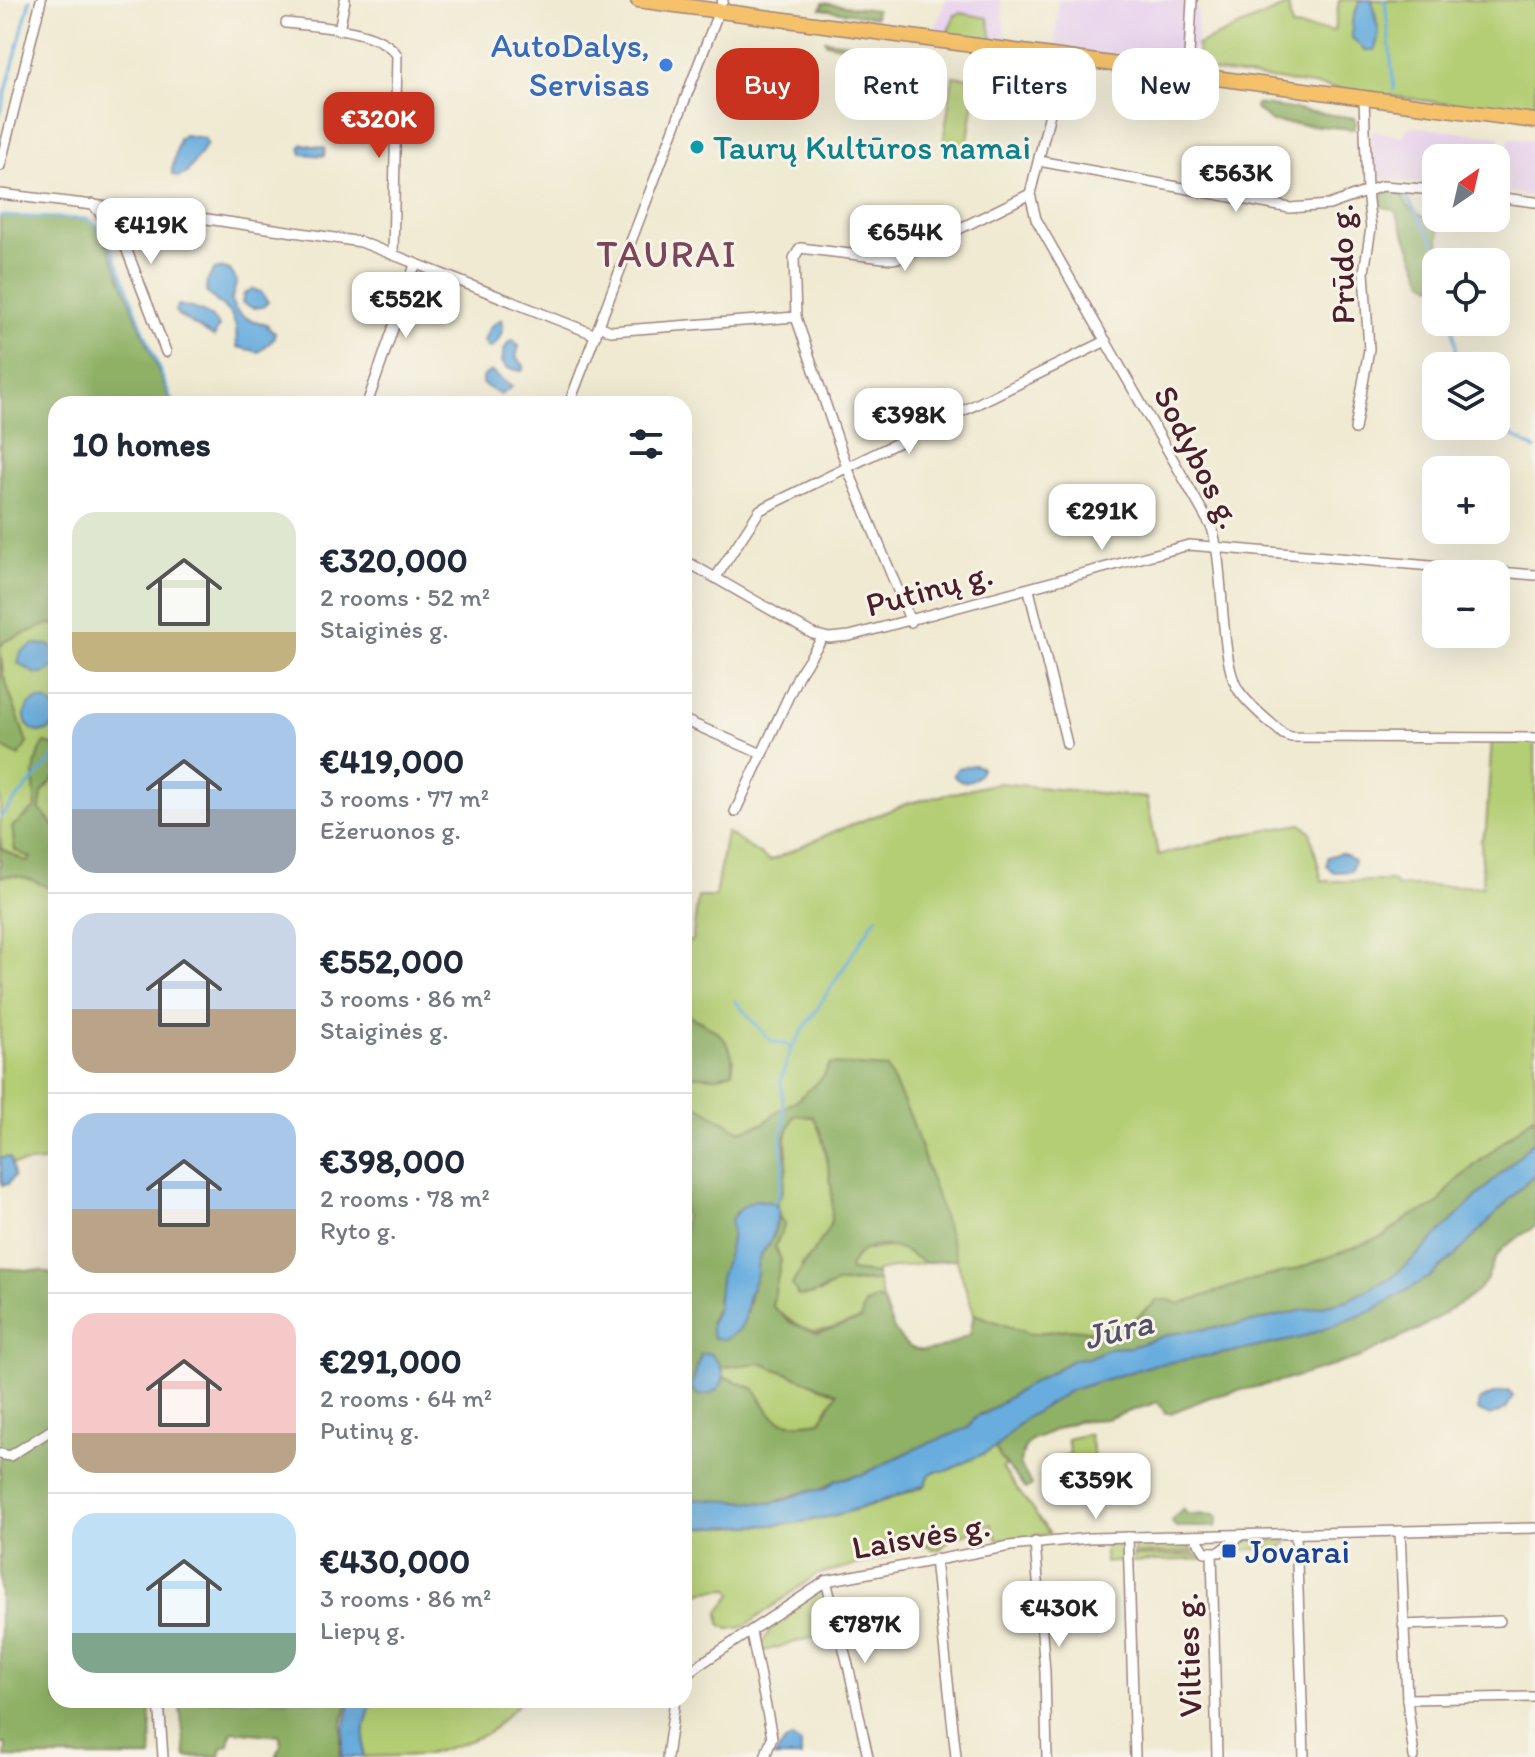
<!DOCTYPE html>
<html lang="en">
<head>
<meta charset="utf-8">
<style>
  body { margin:0; font-family:Itim,sans-serif; background:#f6f6f7; color:#1f2937; height:100vh; display:flex; flex-direction:column; font-size:30px; white-space:nowrap }
  * { box-sizing:border-box; margin:0 }
  p { font-size:26px; color:#747a83 }
  .icon { flex:none; width:44px; height:44px; fill:none; stroke:currentColor; stroke-width:2; stroke-linecap:round; stroke-linejoin:round }
  .map { position:relative; flex:1; overflow:hidden }
  .sheet { position:absolute; left:48px; top:396px; width:644px; height:1312px; display:flex; flex-direction:column; background:#fff; border-radius:24px; box-shadow:0 8px 32px #0002 }
  .sheet>* { flex:none }
  .hud { position:absolute; left:716px; top:48px; width:698px; height:72px; display:flex; gap:16px }
  .needle { width:52px; rotate:34deg }
  .controls { position:absolute; left:1422px; top:144px; display:grid; gap:16px }
  .controls a { display:grid; place-items:center; width:88px; height:88px; border-radius:16px; background:#fff; box-shadow:0 8px 32px #0002; font-size:40px }
  .price { position:absolute; translate:-50% -68px; padding:0 18px; border-radius:16px; background:#fff; color:#222; font-size:26px; line-height:52px; filter:drop-shadow(0 2px 4px #0008) }
  .price::after { content:''; position:absolute; left:50%; top:48px; width:24px; height:18px; margin-left:-12px; background:inherit; clip-path:polygon(0 0,100% 0,50% 100%) }
  .price.selected { background:#c8321e; color:#fff }
  ul { padding:0; list-style:none }
  li { display:flex; align-items:center; gap:24px; height:200px; padding:0 24px }
  li+li { border-top:2px solid #e0e1e3 }
  li span { display:grid; place-items:center; flex:none; width:224px; height:160px; border-radius:24px; color:#555 }
  li>.icon { margin-inline-start:auto }
  span .icon { width:96px; height:96px; fill:#fffc; stroke-width:1 }
  li b { font-size:34px }
  h2 { display:flex; justify-content:space-between; align-items:center; height:96px; padding:0 24px; font-size:34px }
  .chip { padding:0 28px; border-radius:24px; background:#fff; box-shadow:0 8px 32px #0002; font-size:28px; line-height:72px }
  .chip.selected { background:#c8321e; color:#fff }
  .map>svg:first-child { display:block }
  .built { fill:#e8d2ee }
  .green { fill:#b4ce74; stroke:#7f7650; stroke-width:2 }
  .forest { fill:#8fb166; stroke:#6c6848; stroke-width:2; fill-rule:evenodd }
  .water { fill:#69adde; stroke:#5a6684; stroke-width:2 }
  .lines { fill:none; stroke-linecap:round; stroke-linejoin:round }
  .stream { stroke:#69adde; stroke-width:3 }
  .minor-casing { stroke:#9d847e; stroke-width:12 }
  .trunk-casing { stroke:#9d847e; stroke-width:17 }
  .minor { stroke:#fff; stroke-width:9 }
  .trunk { stroke:#f5c16b; stroke-width:14 }
  .shop-dot { fill:#3f7fe0; stroke:#f7f3e8; stroke-width:3 }
  .culture-dot { fill:#0f9aa8; stroke:#f7f3e8; stroke-width:3 }
  .transit-dot { fill:#1a4fb4; stroke:#f7f3e8; stroke-width:3 }
  .labels { text-anchor:middle; dominant-baseline:central; stroke-width:6; stroke-linejoin:round; paint-order:stroke }
  .shop-label { font-size:34px; fill:#366cbe; stroke:#f7f3e8; text-anchor:end }
  .culture-label { font-size:34px; fill:#0d838f; stroke:#f7f3e8; text-anchor:start }
  .street-label { font-size:34px; fill:#4a1f2b; stroke:#f7f3e8 }
  .transit-label { font-size:34px; fill:#164399; stroke:#f7f3e8; text-anchor:start }
  .water-label { font-size:36px; font-style:italic; fill:#55516a; stroke:#f7f3e8 }
  .quarter-label { font-size:38px; letter-spacing:2px; fill:#7c465a; stroke:#f7f3e8 }
</style>
</head>
<body>
<div class="map">
<svg width="1535" height="1757" viewBox="0 0 1535 1757">
  <rect width="100%" height="100%" fill="#f7f3e8"/>
  <filter id="ink" filterUnits="userSpaceOnUse"><feTurbulence type="fractalNoise" baseFrequency=".0125" numOctaves="2"/><feDisplacementMap in="SourceGraphic" scale="16" xChannelSelector="R" yChannelSelector="G"/><feConvolveMatrix kernelMatrix="1 2 1 2 8 2 1 2 1" color-interpolation-filters="sRGB"/></filter>
  <filter id="wash" filterUnits="userSpaceOnUse"><feTurbulence type="fractalNoise" baseFrequency=".006" numOctaves="4" result="noise"/><feDisplacementMap in="SourceGraphic" scale="32" xChannelSelector="R" yChannelSelector="G"/><feGaussianBlur stdDeviation="1.8" result="paint"/><feColorMatrix in="noise" values="0 0 0 0 0 0 0 0 0 0 0 0 0 0 0 0 0 1.4 0 .05"/><feComposite in="paint" operator="in"/></filter>
  <g filter="url(#wash)">
    <rect width="100%" height="100%" fill="#f0ead2"/>
    <g class="built">
      <path d="M946 0H1001L1005 34 1009 40H992L991 30 984 15 961 13 954 16 948 30 950 35 933 34Z"/>
      <path d="M1058 0H1198L1197 45 1182 63 1175 65 1055 49Z"/>
      <path d="M1409 126 1500 137 1497 192 1496 158H1436V185L1373 178 1371 131 1403 136Z"/>
      <path d="M1509 137 1535 141V197L1507 192Z"/>
    </g>
    <g class="green">
      <path d="M1339 0H1360L1352 22V38L1374 50C1382 35 1376 16 1372 0H1535V116L1205 70 1199 65 1197 45 1288 5 1292 27 1334 31Z"/>
      <path d="M961 13 988 18 992 40 950 35 948 31 955 15Z"/>
      <path d="M953 76 977 79 967 147 943 144Z"/>
      <path d="M56 611V1161L0 1165V633Z"/>
      <path d="M1492 737 1535 738V1115L1455 1182 1436 1206 1411 1216 1385 1236 1294 1270 1252 1280 1180 1304 1169 1300 1147 1308 1133 1321 1094 1331 1069 1329 1030 1334 974 1314 911 1118 887 1068 830 1064 823 1077 797 1100 775 1113 765 1123 740 1131 684 1097V1074L717 1077 732 1071 734 1059 706 1024 684 1014V942L692 941 698 897H715L726 832 770 861 835 831 909 803 998 783 1147 798 1158 855 1246 834 1301 824 1310 831 1322 881H1394L1396 886H1483L1481 840 1486 829Z"/>
      <path d="M794 1115 813 1117C826 1136 837 1202 830 1223 826 1240 812 1254 801 1265L820 1293 835 1284 878 1281 883 1301 876 1299 865 1305 860 1320C814 1334 811 1339 772 1306L781 1260 775 1247 785 1223C780 1218 778 1214 777 1207 776 1197 785 1182 786 1170 790 1144 780 1143 794 1115Z"/>
      <path d="M890 1247 907 1250 925 1263 876 1271V1274L850 1271 849 1266 863 1250Z"/>
      <path d="M761 1363 837 1393 820 1421C780 1427 774 1423 755 1389L724 1377 722 1367Z"/>
      <path d="M1089 1434 1097 1470 1075 1475 1073 1469 1048 1476 1044 1461 1070 1454 1067 1439Z"/>
      <path d="M995 1448 1006 1465 1002 1468 1050 1534 998 1541 991 1524 951 1539 940 1549H932L920 1540 886 1557 816 1575 744 1627 728 1629 720 1624 719 1611 733 1593 729 1589 704 1591 684 1599V1530C721 1524 758 1528 795 1523 840 1517 883 1502 925 1486L930 1474 936 1471H947Z"/>
      <path d="M1285 1540 1288 1542 1281 1548 1237 1550 1235 1547 1246 1541Z"/>
      <path d="M1136 1541H1182L1194 1552 1133 1554Z"/>
      <path d="M1120 1542 1124 1546 1125 1561 1105 1563V1543Z"/>
      <path d="M1198 1555 1208 1559 1133 1562V1556Z"/>
      <path d="M824 1591 835 1631 761 1652C763 1625 797 1606 817 1592Z"/>
      <path d="M372 1700H522L489 1733 461 1744 424 1755 363 1757 365 1726Z"/>
    </g>
    <g class="forest">
      <path d="M823 3 876 10 875 17 821 9Z"/>
      <path d="M825 40 882 47 916 57C924 72 919 82 910 95H897L890 91 885 56 826 43Z"/>
      <path d="M1256 104 1354 118 1356 124 1353 129 1272 122 1255 108Z"/>
      <path d="M1399 190 1408 206 1439 228 1440 262H1436V284L1432 286 1424 281 1395 210 1380 206 1378 199 1385 192Z"/>
      <path d="M0 216 88 219 101 229 172 404H56V625L49 624 5 641 0 647Z"/>
      <path d="M0 649 3 674 27 743 19 756 0 746Z"/>
      <path d="M45 743 56 746V776L42 793 40 810 56 828V891C38 883 20 872 0 877V837L2 849 27 862 31 858 15 850 12 827 36 807C33 786 31 761 45 743Z"/>
      <path d="M684 1014C711 1026 737 1038 732 1072L717 1077 684 1075Z"/>
      <path d="M830 1064 887 1068 911 1118 957 1259 925 1263C909 1252 883 1238 862 1251 858 1254 853 1262 849 1266L850 1271 876 1274 878 1281C864 1281 850 1281 837 1284 822 1288 815 1298 798 1295L792 1285C802 1263 818 1248 829 1227 838 1206 826 1136 813 1117L794 1115 784 1140 787 1166 783 1191 776 1205C761 1196 748 1202 735 1213L728 1259 717 1299 718 1305 710 1322 725 1339C732 1334 740 1331 743 1322 750 1304 752 1280 758 1262 761 1253 767 1248 771 1241 775 1234 776 1224 778 1217L785 1223 775 1247 781 1260 772 1306 791 1323 818 1333 860 1320 865 1305 876 1299 883 1301C899 1356 921 1363 970 1334L974 1314 1030 1334 1069 1329 1094 1331 1133 1321 1158 1300H1169L1180 1304 1252 1280 1294 1270 1384 1236 1411 1216 1436 1206 1455 1182 1535 1115V1140L1407 1265 1390 1278 1348 1300 1248 1323 1170 1334 1131 1347 1110 1348 1088 1358 1075 1359 1026 1386 985 1413 980 1414 969 1428 915 1449 864 1474 836 1480 819 1491 810 1490 771 1503 684 1499V1097L740 1131 765 1123 775 1113 797 1100 823 1077ZM710 1354 722 1367 761 1363 837 1393 820 1421C780 1427 774 1423 755 1389L724 1377 723 1382 698 1395 692 1390 701 1355Z"/>
      <path d="M1535 1173V1226L1504 1247 1495 1259 1486 1281 1472 1296 1419 1329 1361 1357 1283 1381 1210 1397 1171 1413H1165L1158 1402 1106 1419 1076 1421 1031 1440 1024 1449 1020 1465 1032 1485 1026 1489 1001 1459 995 1448 1023 1420 1071 1390 1153 1365 1243 1350 1300 1338 1372 1311 1432 1275 1459 1252Z"/>
      <path d="M0 1268 43 1271 56 1276V1508L53 1513 56 1518V1700H150L152 1757H5L6 1744H0Z"/>
      <path d="M1183 1509 1187 1514 1215 1515 1218 1517 1216 1527H1176L1171 1521Z"/>
      <path d="M179 1700H349L342 1723 340 1757H276L281 1746 280 1736 234 1731 231 1733 229 1745 222 1747 220 1756 186 1757Z"/>
    </g>
    <g class="water">
      <path d="M1360 0H1372L1379 33 1375 50H1365L1352 38V22Z"/>
      <path d="M184 135 204 138 207 144 186 174 177 177 172 174V170L179 139Z"/>
      <path d="M303 144 325 148 324 156 302 154 300 148Z"/>
      <path d="M224 268 230 270 237 281 231 301C238 319 251 319 268 325L267 327 275 332 273 340 259 352 237 347 236 327 231 314 206 292 207 281 214 270Z"/>
      <path d="M252 289 261 292 268 302 263 307 253 308 242 303 244 294Z"/>
      <path d="M178 305C194 308 210 312 219 326L214 337 178 315 175 311Z"/>
      <path d="M502 319C505 328 498 346 489 348L484 341 490 327Z"/>
      <path d="M513 340 519 346 516 357 524 366 522 371 507 368 502 362C503 354 504 344 513 340Z"/>
      <path d="M490 371 512 387 501 395 482 384V378Z"/>
      <path d="M35 644 49 645 56 650V666L43 674H36L18 663 21 652Z"/>
      <circle cx="41" cy="716" r="16"/>
      <path d="M974 765 981 767V772C974 782 961 786 953 775L958 768Z"/>
      <path d="M1340 853 1346 855 1354 861 1351 871 1334 872 1327 866 1328 857Z"/>
      <path d="M1535 1140V1173L1459 1252 1432 1275 1372 1311 1300 1338 1243 1350 1153 1365 1071 1390 1023 1420 995 1448 947 1471H936L930 1474 925 1485C883 1501 840 1517 795 1523 758 1528 721 1524 684 1530V1499L771 1503 787 1500 804 1492 826 1489 836 1480 864 1474 915 1449 968 1428 975 1417 986 1413 1026 1386 1075 1359 1088 1358 1110 1348 1131 1347 1170 1334 1248 1323 1348 1300 1390 1278 1407 1265Z"/>
      <path d="M8 1157 11 1159 14 1176 8 1184 2 1185 0 1158Z"/>
      <path d="M755 1200 774 1203 779 1211 772 1239 761 1254 757 1266V1274L748 1298 744 1321 739 1330 725 1339 714 1338C706 1325 714 1319 717 1307 719 1298 718 1286 721 1275 725 1263 730 1251 731 1238 732 1232 731 1225 731 1219L742 1207Z"/>
      <path d="M701 1354H711L719 1363 724 1377C721 1389 710 1397 698 1395L691 1387Z"/>
      <path d="M1508 1391 1513 1396 1506 1409 1490 1416 1477 1410 1479 1401 1493 1394Z"/>
      <path d="M351 1700H372L365 1726 363 1757H342L344 1728Z"/>
      <path d="M792 1738 801 1744V1757H774L786 1741Z"/>
    </g>
    <g class="lines">
      <g class="stream">
        <path d="M1385 0 1394 90"/>
        <path d="M0 114 30 0"/>
        <path d="M1404 192 1440 252 1442 262"/>
        <path d="M0 216 88 219 106 234 173 404"/>
        <path d="M1452 322 1456 347 1453 366"/>
        <path d="M1496 426 1535 449"/>
        <path d="M0 817 56 755"/>
        <path d="M735 1001 770 1040 792 1047"/>
        <path d="M774 1203 779 1194 784 1165 780 1139 785 1125 781 1079 791 1049 877 916"/>
      </g>
    </g>
  </g>
  <g filter="url(#ink)">
    <g class="lines">
      <defs>
        <g id="minor">
          <path d="M286 23C317 27 379 28 397 55L393 255"/>
          <path d="M339 30 345 0"/>
          <path d="M1064 57 1030 194 1036 219 1212 528C1225 569 1219 662 1239 691 1251 708 1269 721 1283 734L1291 737 1535 738"/>
          <path d="M1188 74 1192 0"/>
          <path d="M1039 161 1290 208 1329 205 1382 186 1436 190"/>
          <path d="M0 166 41 0"/>
          <path d="M0 194 194 217 361 242 596 335"/>
          <path d="M1496 197 1535 202"/>
          <path d="M93 204 126 248 166 352"/>
          <path d="M796 317 794 258 800 248 892 259 902 257 1030 194"/>
          <path d="M599 326 611 331 796 317 847 467 911 622"/>
          <path d="M367 404 415 265"/>
          <path d="M569 404 723 0"/>
          <path d="M1355 429 1369 349 1364 272 1371 228 1367 191 1364 98"/>
          <path d="M684 560 813 634 829 638 850 636 1189 545 1535 575"/>
          <path d="M716 577 760 510 1106 341"/>
          <path d="M1029 590 1067 744"/>
          <path d="M684 720 762 754"/>
          <path d="M735 812 798 676 823 637"/>
          <path d="M0 1454 10 1456 56 1427"/>
          <path d="M1400 1531 1407 1699 1414 1757"/>
          <path d="M1296 1535 1304 1757"/>
          <path d="M1195 1536 1205 1552H1220L1240 1536"/>
          <path d="M1128 1537 1135 1757"/>
          <path d="M1035 1542 1045 1672 1047 1757"/>
          <path d="M1212 1552 1217 1757"/>
          <path d="M935 1559 956 1757"/>
          <path d="M826 1581 848 1665 868 1757"/>
          <path d="M1403 1625 1500 1621"/>
          <path d="M751 1632 772 1737 765 1757"/>
          <path d="M684 1679 696 1667 826 1581 1010 1546 1089 1538 1535 1528"/>
          <path d="M1407 1699 1535 1697"/>
          <path d="M159 1700 163 1757"/>
          <path d="M667 1757 675 1700"/>
        </g>
        <path id="trunk" d="M638 0 1535 121"/>
      </defs>
      <use href="#minor" class="minor-casing"/>
      <use href="#trunk" class="trunk-casing"/>
      <use href="#minor" class="minor"/>
      <use href="#trunk" class="trunk"/>
    </g>
  </g>
  <circle class="shop-dot" cx="666" cy="65" r="8"/>
  <circle class="culture-dot" cx="697" cy="147" r="8"/>
  <rect class="transit-dot" x="1221" y="1543" width="16" height="16" rx="4"/>
  <g class="labels">
    <g class="shop-label">
      <text x="650" y="45">AutoDalys,<tspan x="650" dy="39">Servisas</tspan></text>
    </g>
    <g class="culture-label">
      <text x="713" y="147">Taurų Kultūros namai</text>
    </g>
    <g class="street-label">
      <text transform="translate(1342 264) rotate(-91)">Prūdo g.</text>
      <text transform="translate(1198 457) rotate(63)">Sodybos g.</text>
      <text transform="translate(929 589) rotate(-15)">Putinų g.</text>
      <text transform="translate(921 1536) rotate(-10)">Laisvės g.</text>
      <text transform="translate(1188 1655) rotate(-92)">Vilties g.</text>
    </g>
    <g class="transit-label">
      <text x="1245" y="1551">Jovarai</text>
    </g>
    <g class="water-label">
      <text transform="translate(1118 1329) rotate(-14)">Jūra</text>
    </g>
    <g class="quarter-label">
      <text x="667" y="254">TAURAI</text>
    </g>
  </g>
</svg>
<div class="controls">
<a><svg class="needle" viewBox="-14 -14 28 28"><path d="M0-13l5 13h-10z" fill="#e53935"/><path d="M0 13l5-13h-10z" fill="#747a83"/></svg></a>
<a><svg class="icon" aria-label="locate" viewBox="0 0 24 24"><circle cx="12" cy="12" r="6"/><path d="M12 2v4M12 18v4M2 12h4M18 12h4"/></svg></a>
<a><svg class="icon" aria-label="layers" viewBox="0 0 24 24"><path d="M12 4l9 5-9 5-9-5zM3 14l9 5 9-5"/></svg></a>
<a>+</a>
<a>−</a>
</div>
<b class="price selected" style="left:379px;top:160px">€320K</b>
<b class="price" style="left:1236px;top:214px">€563K</b>
<b class="price" style="left:151px;top:266px">€419K</b>
<b class="price" style="left:905px;top:273px">€654K</b>
<b class="price" style="left:406px;top:340px">€552K</b>
<b class="price" style="left:909px;top:456px">€398K</b>
<b class="price" style="left:1102px;top:552px">€291K</b>
<b class="price" style="left:1096px;top:1521px">€359K</b>
<b class="price" style="left:1059px;top:1649px">€430K</b>
<b class="price" style="left:865px;top:1665px">€787K</b>
<div class="hud">
<a class="chip selected">Buy</a>
<a class="chip">Rent</a>
<a class="chip">Filters</a>
<a class="chip">New</a>
</div>
<section class="sheet">
<h2>10 homes<svg class="icon" aria-label="filters" viewBox="0 0 24 24"><path d="M4 7h16M4 17h16"/><circle cx="9" cy="7" r="2"/><circle cx="15" cy="17" r="2"/></svg></h2>
<ul>
<li><span style="background:linear-gradient(#dfe7d0 75%,#c2b280 0)"><svg class="icon" aria-label="home" viewBox="0 0 24 24"><path d="M3 11l9-7 9 7M6 9v11h12V9"/></svg></span><div><b>€320,000</b><p>2 rooms · 52 m²</p><p>Staiginės g.</p></div></li>
<li><span style="background:linear-gradient(#a9c7e8 60%,#9aa5b1 0)"><svg class="icon" aria-label="home" viewBox="0 0 24 24"><path d="M3 11l9-7 9 7M6 9v11h12V9"/></svg></span><div><b>€419,000</b><p>3 rooms · 77 m²</p><p>Ežeruonos g.</p></div></li>
<li><span style="background:linear-gradient(#c9d6e8 60%,#b9a48a 0)"><svg class="icon" aria-label="home" viewBox="0 0 24 24"><path d="M3 11l9-7 9 7M6 9v11h12V9"/></svg></span><div><b>€552,000</b><p>3 rooms · 86 m²</p><p>Staiginės g.</p></div></li>
<li><span style="background:linear-gradient(#a9c7e8 60%,#b9a48a 0)"><svg class="icon" aria-label="home" viewBox="0 0 24 24"><path d="M3 11l9-7 9 7M6 9v11h12V9"/></svg></span><div><b>€398,000</b><p>2 rooms · 78 m²</p><p>Ryto g.</p></div></li>
<li><span style="background:linear-gradient(#f6c9c9 75%,#b9a48a 0)"><svg class="icon" aria-label="home" viewBox="0 0 24 24"><path d="M3 11l9-7 9 7M6 9v11h12V9"/></svg></span><div><b>€291,000</b><p>2 rooms · 64 m²</p><p>Putinų g.</p></div></li>
<li><span style="background:linear-gradient(#bfe0f5 75%,#7fa58c 0)"><svg class="icon" aria-label="home" viewBox="0 0 24 24"><path d="M3 11l9-7 9 7M6 9v11h12V9"/></svg></span><div><b>€430,000</b><p>3 rooms · 86 m²</p><p>Liepų g.</p></div></li>
</ul>
</section>
</div>
</body>
</html>
